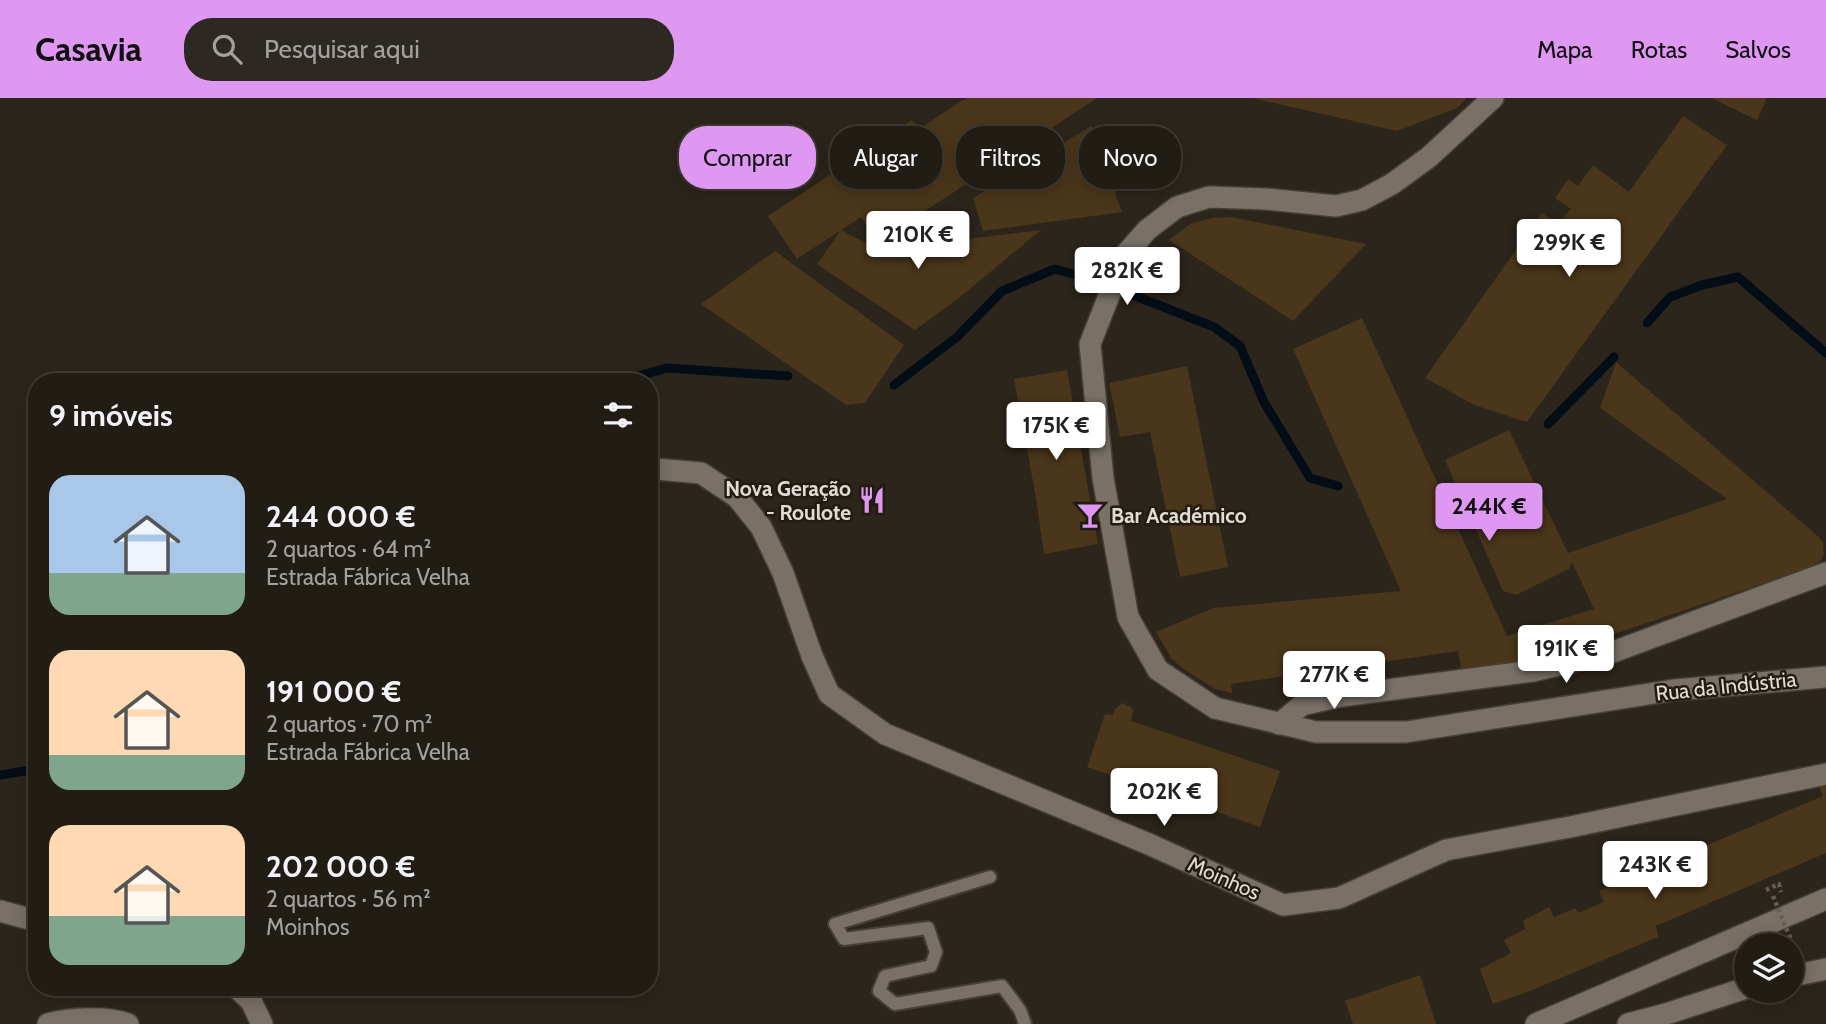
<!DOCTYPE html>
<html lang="pt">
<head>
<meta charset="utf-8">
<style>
  body { margin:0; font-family:Cabin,sans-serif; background:#2d2922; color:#f1f3f6; height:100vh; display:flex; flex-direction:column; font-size:26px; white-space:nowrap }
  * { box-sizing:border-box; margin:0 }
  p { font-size:23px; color:#a2a1a0 }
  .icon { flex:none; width:38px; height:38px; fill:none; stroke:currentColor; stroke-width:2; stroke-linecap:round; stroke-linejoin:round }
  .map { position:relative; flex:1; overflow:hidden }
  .details { position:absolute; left:28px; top:275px; width:630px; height:623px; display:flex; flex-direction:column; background:#211c14; border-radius:28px; box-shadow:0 4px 18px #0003,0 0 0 2px #3e3a34 }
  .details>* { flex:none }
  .hud { position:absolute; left:679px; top:28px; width:665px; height:63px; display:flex; gap:14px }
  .fabs { position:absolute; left:1734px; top:835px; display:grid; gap:14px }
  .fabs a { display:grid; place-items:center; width:70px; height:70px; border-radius:50%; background:#211c14; box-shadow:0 4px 18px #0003,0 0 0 2px #3e3a34; font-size:35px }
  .price { position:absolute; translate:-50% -60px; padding:0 16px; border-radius:7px; background:#fff; color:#222; font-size:23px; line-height:46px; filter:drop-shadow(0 2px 4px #0008) }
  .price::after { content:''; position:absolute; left:50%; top:42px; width:21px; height:16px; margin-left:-10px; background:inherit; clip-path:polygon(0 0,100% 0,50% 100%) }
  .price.active { background:#df98f2; color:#111 }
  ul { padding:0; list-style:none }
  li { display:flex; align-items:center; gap:21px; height:175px; padding:0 21px }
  li span { display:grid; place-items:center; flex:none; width:196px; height:140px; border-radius:21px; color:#555 }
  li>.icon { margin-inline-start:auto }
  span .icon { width:84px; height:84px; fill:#fffc; stroke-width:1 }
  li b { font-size:30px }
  h2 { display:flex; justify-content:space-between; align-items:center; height:84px; padding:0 21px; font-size:30px }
  .pill { padding:0 24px; border-radius:28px; background:#211c14; box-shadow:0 4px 18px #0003,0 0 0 2px #3e3a34; font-size:24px; line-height:63px }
  .pill.active { background:#df98f2; color:#111 }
  header { display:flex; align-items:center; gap:42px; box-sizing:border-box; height:98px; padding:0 35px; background:#df98f2; color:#111 }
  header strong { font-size:33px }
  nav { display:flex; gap:38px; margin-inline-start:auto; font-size:24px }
  .search { width:490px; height:63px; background:#2d2922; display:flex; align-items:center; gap:18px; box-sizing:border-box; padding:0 24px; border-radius:28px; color:#a2a1a0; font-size:26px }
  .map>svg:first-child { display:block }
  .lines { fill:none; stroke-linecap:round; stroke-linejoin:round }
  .stream { stroke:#030d16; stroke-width:9 }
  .building { fill:#4a361a }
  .lane-casing { stroke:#453f38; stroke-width:16 }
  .street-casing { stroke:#453f38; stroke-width:24 }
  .secondary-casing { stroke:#453f38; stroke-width:24 }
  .path { stroke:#655e55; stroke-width:4.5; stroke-dasharray:3.5 3.5; stroke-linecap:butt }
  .lane { stroke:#797066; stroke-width:12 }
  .street { stroke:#797066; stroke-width:21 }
  .secondary { stroke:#797066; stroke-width:21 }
  .path-bridge { stroke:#655e55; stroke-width:4.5; stroke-dasharray:3.5 3.5; stroke-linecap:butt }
  .labels { text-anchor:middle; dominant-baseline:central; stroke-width:5; stroke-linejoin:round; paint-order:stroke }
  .poi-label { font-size:21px; font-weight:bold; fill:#e0dbd5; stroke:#221b12; text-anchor:end }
  .street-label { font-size:21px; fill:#e0dbd5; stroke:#221b12 }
</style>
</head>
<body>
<header>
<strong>Casavia</strong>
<div class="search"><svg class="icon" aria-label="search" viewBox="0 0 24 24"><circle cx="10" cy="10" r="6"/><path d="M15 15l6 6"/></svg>Pesquisar aqui</div>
<nav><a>Mapa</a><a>Rotas</a><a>Salvos</a></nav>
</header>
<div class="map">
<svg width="1826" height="926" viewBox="0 0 1826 926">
  <rect width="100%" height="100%" fill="#2c251b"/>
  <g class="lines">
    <g class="stream">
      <path d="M1647 225 1670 199 1702 187 1738 179 1826 255"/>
      <path d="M617 284 667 270 788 278"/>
      <path d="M894 287 957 239 1002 193 1055 171 1095 182 1214 229 1240 248 1264 304 1310 380 1338 388"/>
      <path d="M1548 326 1614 259"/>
      <path d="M0 677 37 671"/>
    </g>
  </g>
  <g class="building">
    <path d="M966 0H1097L878 144 861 119 797 161 768 118 912 22 919 31Z"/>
    <path d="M1252 0H1467L1457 10 1397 33Z"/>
    <path d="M1711 0H1767L1757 22Z"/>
    <path d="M1683 18 1727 47 1527 324 1474 307 1425 280 1542 115 1558 126 1571 111 1555 100 1568 81 1578 88 1593 67 1629 94Z"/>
    <path d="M1091 28 1122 114 983 133 973 100Z"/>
    <path d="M1231 119 1366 146 1293 223 1169 142 1190 126 1212 120Z"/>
    <path d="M841 132 880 152 1041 132 959 200 915 232 817 166Z"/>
    <path d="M775 153 904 247 865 305 846 307 701 206Z"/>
    <path d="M1362 220 1507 538 1594 511 1572 464 1569 471 1516 497 1503 493 1445 362 1509 332 1568 455 1727 401 1600 310 1616 264 1820 440 1823 445 1824 456 1821 462 1809 470 1538 562 1513 566 1461 570 1458 553 1231 586 1232 595 1215 591 1182 570 1172 561 1156 534 1213 510 1401 493 1293 251Z"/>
    <path d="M1187 268 1228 469 1180 479 1150 334 1120 339 1109 285Z"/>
    <path d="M1067 272 1098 446 1044 456 1036 400 1014 281Z"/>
    <path d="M1122 605 1130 608 1133 612 1131 623 1280 673 1260 729 1087 669 1105 616 1113 617 1115 611Z"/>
    <path d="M1819 688H1826V755L1656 828 1658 839 1530 893 1493 906 1480 871 1511 855 1504 842 1525 831 1523 823 1549 809 1554 819 1576 810 1578 815 1604 804 1599 793 1823 698Z"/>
    <path d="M1420 877 1436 926H1353L1345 903Z"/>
  </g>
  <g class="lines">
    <defs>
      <path id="lane" d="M990 779 835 826 844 841 928 830 936 854 931 868 885 878 879 893 895 906 1002 888 1020 912 1025 926"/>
      <g id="street">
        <path d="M649 372 656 371 701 375 737 399 761 429 783 475 812 558 829 596 885 636 1151 747 1283 807 1339 800 1446 752 1570 729 1826 676"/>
        <path d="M1279 626 1302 607 1341 598 1533 573 1613 554 1826 475"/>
        <path d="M0 813 37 823"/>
        <path d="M1792 878 1826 871"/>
        <path d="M236 889 251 903 262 926"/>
        <path d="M48 926C70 920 107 918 128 926"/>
        <path d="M1536 926 1826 801"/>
        <path d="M1628 926 1666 916 1746 890"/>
      </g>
      <path id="secondary" d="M1493 0 1429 59 1392 86 1362 102 1336 108 1266 101 1209 99 1177 109 1147 132 1125 157 1090 246 1103 380 1128 519 1158 572 1215 610 1316 634H1406L1674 592 1826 579"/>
    </defs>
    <use href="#lane" class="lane-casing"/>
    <use href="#street" class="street-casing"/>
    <use href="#secondary" class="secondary-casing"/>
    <path class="path" d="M1766 792 1779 786 1781 794"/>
    <use href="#lane" class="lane"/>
    <use href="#street" class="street"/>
    <use href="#secondary" class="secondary"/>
    <path class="path-bridge" d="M1773 798 1798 859"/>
  </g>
  <defs>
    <symbol id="restaurant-bare" viewBox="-9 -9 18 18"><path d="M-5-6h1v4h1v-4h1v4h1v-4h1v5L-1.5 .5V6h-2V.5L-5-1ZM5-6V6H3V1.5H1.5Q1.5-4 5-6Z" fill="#df98f2" stroke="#221b12" stroke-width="2.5" paint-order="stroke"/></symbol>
    <symbol id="bar-bare" viewBox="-9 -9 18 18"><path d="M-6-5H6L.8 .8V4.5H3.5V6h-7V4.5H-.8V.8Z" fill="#df98f2" stroke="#221b12" stroke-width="2.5" paint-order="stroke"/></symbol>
  </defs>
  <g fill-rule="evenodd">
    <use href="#restaurant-bare" x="853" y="383" width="38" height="38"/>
    <use href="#bar-bare" x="1071" y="398" width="38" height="38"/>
  </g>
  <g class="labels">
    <g class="poi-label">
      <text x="851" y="390">Nova Geração<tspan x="851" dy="24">- Roulote</tspan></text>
      <text x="1111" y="417" text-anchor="start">Bar Académico</text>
    </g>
    <g class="street-label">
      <text transform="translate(1726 588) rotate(-6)">Rua da Indústria</text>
      <text transform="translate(1224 780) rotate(24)">Moinhos</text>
    </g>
  </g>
</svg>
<div class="fabs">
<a><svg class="icon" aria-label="layers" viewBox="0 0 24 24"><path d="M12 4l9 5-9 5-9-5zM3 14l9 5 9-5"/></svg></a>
</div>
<b class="price" style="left:918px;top:173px">210K €</b>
<b class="price" style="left:1569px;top:181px">299K €</b>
<b class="price" style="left:1127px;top:209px">282K €</b>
<b class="price" style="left:1056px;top:364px">175K €</b>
<b class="price active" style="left:1489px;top:445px">244K €</b>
<b class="price" style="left:1566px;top:587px">191K €</b>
<b class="price" style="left:1334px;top:613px">277K €</b>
<b class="price" style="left:1164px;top:730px">202K €</b>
<b class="price" style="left:1655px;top:803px">243K €</b>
<div class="hud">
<a class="pill active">Comprar</a>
<a class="pill">Alugar</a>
<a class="pill">Filtros</a>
<a class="pill">Novo</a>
</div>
<section class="details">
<h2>9 imóveis<svg class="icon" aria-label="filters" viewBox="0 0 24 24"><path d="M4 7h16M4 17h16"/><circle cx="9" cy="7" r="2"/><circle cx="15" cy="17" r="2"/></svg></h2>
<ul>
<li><span style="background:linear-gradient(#a9c7e8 70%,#7fa58c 0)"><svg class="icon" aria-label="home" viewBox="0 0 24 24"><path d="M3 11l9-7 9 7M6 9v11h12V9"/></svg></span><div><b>244 000 €</b><p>2 quartos · 64 m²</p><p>Estrada Fábrica Velha</p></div></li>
<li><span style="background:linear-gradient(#ffd9b3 75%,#7fa58c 0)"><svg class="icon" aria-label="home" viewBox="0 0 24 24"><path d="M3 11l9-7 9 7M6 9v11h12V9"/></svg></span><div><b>191 000 €</b><p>2 quartos · 70 m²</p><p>Estrada Fábrica Velha</p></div></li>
<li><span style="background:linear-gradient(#ffd9b3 65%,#7fa58c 0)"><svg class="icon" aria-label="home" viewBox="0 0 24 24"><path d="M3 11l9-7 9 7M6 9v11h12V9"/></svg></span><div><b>202 000 €</b><p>2 quartos · 56 m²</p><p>Moinhos</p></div></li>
</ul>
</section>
</div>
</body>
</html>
